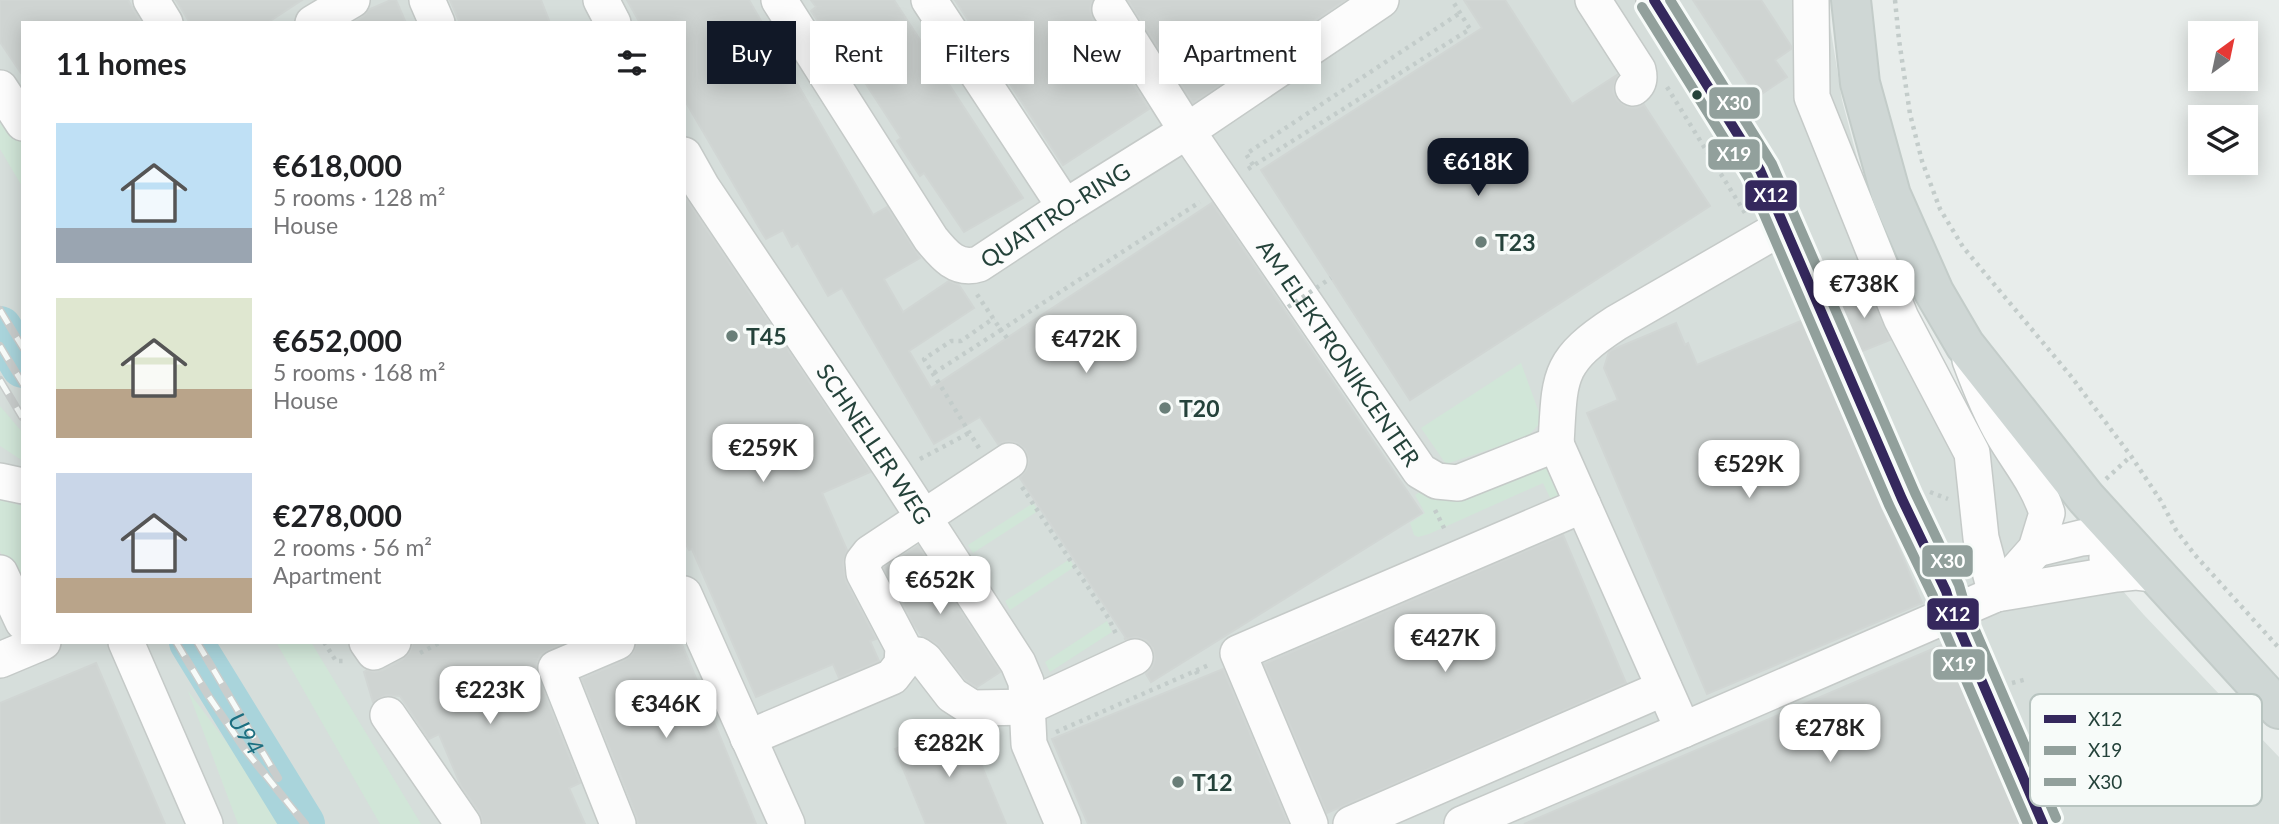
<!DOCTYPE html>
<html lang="en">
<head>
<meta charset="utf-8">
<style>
  body { margin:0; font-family:Lato,sans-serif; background:#f6f6f6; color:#202124; height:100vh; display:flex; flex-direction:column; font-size:26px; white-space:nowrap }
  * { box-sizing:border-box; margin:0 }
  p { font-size:23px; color:#757577 }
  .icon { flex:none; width:38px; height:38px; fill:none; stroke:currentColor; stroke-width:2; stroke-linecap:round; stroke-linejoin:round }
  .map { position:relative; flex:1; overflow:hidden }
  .sheet { position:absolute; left:21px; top:21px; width:665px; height:623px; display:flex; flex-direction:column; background:#fff; border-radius:0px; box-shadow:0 4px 18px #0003 }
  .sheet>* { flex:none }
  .hud { position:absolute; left:707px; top:21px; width:665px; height:63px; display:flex; gap:14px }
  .needle { width:46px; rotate:33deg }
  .tools { position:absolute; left:2188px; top:21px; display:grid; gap:14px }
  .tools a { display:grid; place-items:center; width:70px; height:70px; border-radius:0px; background:#fff; box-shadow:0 4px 18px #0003; font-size:35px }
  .price { position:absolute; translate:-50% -60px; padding:0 16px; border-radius:14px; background:#fff; color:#222; font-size:23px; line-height:46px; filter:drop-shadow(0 2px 4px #0008) }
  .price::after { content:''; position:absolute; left:50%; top:42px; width:21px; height:16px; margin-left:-10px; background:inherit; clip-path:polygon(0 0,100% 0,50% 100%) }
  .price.active { background:#111827; color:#fff }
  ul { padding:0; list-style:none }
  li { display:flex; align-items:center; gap:21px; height:175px; padding:0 35px }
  li span { display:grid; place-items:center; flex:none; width:196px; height:140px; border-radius:0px; color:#555 }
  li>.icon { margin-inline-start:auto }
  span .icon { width:84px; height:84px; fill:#fffc; stroke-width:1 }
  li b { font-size:30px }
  h2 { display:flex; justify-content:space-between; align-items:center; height:84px; padding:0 35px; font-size:30px }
  .chip { padding:0 24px; border-radius:0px; background:#fff; box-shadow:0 4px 18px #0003; font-size:24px; line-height:63px }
  .chip.active { background:#111827; color:#fff }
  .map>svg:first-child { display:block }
  .built { fill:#d6dedb; fill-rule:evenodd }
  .green { fill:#d1e6d8 }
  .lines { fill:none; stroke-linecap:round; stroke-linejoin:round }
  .river { stroke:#a9d4db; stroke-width:44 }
  .building { fill:#cfd4d2; stroke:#d1d6d4; stroke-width:2 }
  .minor-casing { stroke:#c5cac8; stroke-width:38 }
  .major-casing { stroke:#c3ccc9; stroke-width:42 }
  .path { stroke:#c3ccca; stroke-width:4.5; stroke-dasharray:3.5 5; stroke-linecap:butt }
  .minor { stroke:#fcfcfc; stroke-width:35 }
  .major { stroke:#cfd7d5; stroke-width:38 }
  .rail-casing { stroke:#c9cdcc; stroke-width:8 }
  .rail { stroke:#f7fbf9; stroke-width:5; stroke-dasharray:16; stroke-linecap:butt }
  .path-bridge { stroke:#c3ccca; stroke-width:4.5; stroke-dasharray:3.5 5; stroke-linecap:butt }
  .bus-1-casing { stroke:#f7fbf9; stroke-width:16 }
  .bus-2-casing { stroke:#f7fbf9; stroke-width:16 }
  .bus-3-casing { stroke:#f7fbf9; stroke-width:16 }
  .bus-1 { stroke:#35285d; stroke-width:10 }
  .bus-2 { stroke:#92a09c; stroke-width:10 }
  .bus-3 { stroke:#92a09c; stroke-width:10 }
  .bus-dot { fill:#24423a; stroke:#f7fbf9; stroke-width:2.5 }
  .poi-dot { fill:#697e78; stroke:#f7fbf9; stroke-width:2.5 }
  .labels { text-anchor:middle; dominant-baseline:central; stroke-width:7; stroke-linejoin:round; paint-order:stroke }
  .street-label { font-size:23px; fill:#24423a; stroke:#f7fbf9 }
  .poi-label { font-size:23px; font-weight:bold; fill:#24423a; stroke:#f7fbf9; text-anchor:start }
  .water-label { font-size:24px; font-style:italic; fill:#1c6f80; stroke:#f7fbf9 }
  .key { fill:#f7fbf9; stroke:#b8c4c0; stroke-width:2 }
  .key-label { font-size:19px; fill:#24423a }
  .line-badge { stroke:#f7fbf9; stroke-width:2.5 }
  .badge-label { font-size:19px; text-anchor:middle; font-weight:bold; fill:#fff }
</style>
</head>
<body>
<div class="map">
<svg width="2279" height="824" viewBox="0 0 2279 824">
  <rect width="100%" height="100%" fill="#e8edeb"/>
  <path class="built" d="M0 0H1826L1842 100 1865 188 1899 279 1964 399 2029 484 2144 615 2279 757V824H0ZM23 23H684V642H23Z"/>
  <g class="green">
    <path d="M0 109 23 144V188L0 149Z"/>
    <path d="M1521 363 1542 421 1527 437 1446 464 1421 428Z"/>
    <path d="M0 406 23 433V461L0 446Z"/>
    <path d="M1547 466 1561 492 1557 497 1551 500 1543 483 1429 534 1418 537 1414 535 1410 523 1425 513 1415 495 1423 490Z"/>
    <path d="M0 500 23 506V597L0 551Z"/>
    <path d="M1033 503 1038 511 973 553 968 545Z"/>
    <path d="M1070 559 1074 567 1010 610 1005 601Z"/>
    <path d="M1107 621 1112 632 1050 672 1045 662Z"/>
    <path d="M276 642H311L421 824H380Z"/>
    <path d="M188 691 252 776 294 824H238Z"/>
  </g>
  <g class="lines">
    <g class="river">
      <path d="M0 328 23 366"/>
      <path id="s1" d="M191 642 303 824"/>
    </g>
  </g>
  <g class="building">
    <path d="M0 0H128L141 23H23V76L0 42Z"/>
    <path d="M176 0H302L267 23H190Z"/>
    <path d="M391 0H396L406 23H353L363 17 370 9Z"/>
    <path d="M450 0H541L550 23H460Z"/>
    <path d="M627 0H749L873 215 887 207 920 258 884 279 903 312 949 281 959 285 974 308 909 351 931 388 1212 203 1422 513 1151 682 1146 674 1152 668 1155 659 1153 648 1146 640 1137 637 1124 639 1126 638 1020 478 1027 469 1029 460 1025 449 1017 443 1008 441 998 444 980 417 934 444 842 288 828 296 798 243 792 247 783 230 766 239 761 231 684 99V23H640Z"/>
    <path d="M811 0H894L1023 198 964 232 924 173 920 176 897 141 901 138 840 44 835 47 811 11 816 7Z"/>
    <path d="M955 0H1092L1090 10 1093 20 1149 109 1063 165Z"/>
    <path d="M1128 0H1345L1193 103Z"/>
    <path d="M1464 0H1505L1572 104 1617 75 1613 91 1617 100 1627 107 1636 108 1644 105 1710 206 1410 400 1261 170 1482 28Z"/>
    <path d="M1693 0H1761L1791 46V49L1775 60 1787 77 1757 97Z"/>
    <path d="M684 196 870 472 822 493 847 550 843 564 846 582 876 639 870 641 879 661 839 678 833 664 756 697 692 549 689 550 684 540Z"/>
    <path d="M1867 287 1890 340 1860 352 1837 299Z"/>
    <path d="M1803 320 1922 603 1707 694 1587 413 1618 400 1604 368 1609 352 1612 350 1676 323 1685 345 1688 343 1697 365Z"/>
    <path d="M1563 535 1626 683 1327 813 1264 664Z"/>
    <path d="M918 546 1000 672 977 687 966 680 937 644 923 637 913 624 884 568Z"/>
    <path d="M413 642H565L540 655 536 666 537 675 580 783 569 788 585 824H483L480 813 461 786 439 734 429 739 400 696 386 695 373 702 364 672 367 670 375 672 383 670 402 660 410 652Z"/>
    <path d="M637 642H681L756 824H638L637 817 582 679 625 660 633 653Z"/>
    <path d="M1944 644 2021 824H1524Z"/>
    <path d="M96 663 165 824H0V703Z"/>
    <path d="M1223 669 1288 824H1088L1052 739Z"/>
    <path d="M958 723 965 726 1006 824H926L895 749Z"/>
  </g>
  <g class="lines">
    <defs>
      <g id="minor">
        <path d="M151 0 165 23"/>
        <path d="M427 0 437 23"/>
        <path d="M601 0 613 23"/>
        <path id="s2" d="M779 0 931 239C944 255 957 271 979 264L1065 207 1187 131 1381 0"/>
        <path d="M929 0 1065 207"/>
        <path d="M1593 0 1638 70C1640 78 1640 83 1633 88"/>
        <path d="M1654 0 1760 170 1902 499 1946 591 1953 614 2043 824"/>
        <path d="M1811 0 1812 97 1901 318 1972 453 1981 538 1996 594"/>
        <path id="s3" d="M1110 9 1187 131 1420 471 1437 481 1458 483 1556 444 1683 730"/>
        <path d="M313 23 352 0"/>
        <path d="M0 88 23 123"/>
        <path id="s4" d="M684 155 702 187 894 472 1018 663 1026 682 1029 744 1063 824"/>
        <path d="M1970 360C1980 387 1990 412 2004 436 2020 463 2037 482 2047 513L2036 549 1996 594"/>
        <path d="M1556 444C1560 377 1556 362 1616 323L1784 226"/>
        <path d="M0 481 23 486"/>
        <path d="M2036 549 2081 538 2117 534 2107 558"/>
        <path d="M0 573 23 622"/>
        <path d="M684 594 787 824"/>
        <path d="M126 642 205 824"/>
        <path d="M367 642 374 652 393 642"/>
        <path d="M617 642 556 668 618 824"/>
        <path d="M904 656 918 655 925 660 952 695 972 708 1027 707 1135 657"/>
        <path d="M0 660 43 642"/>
        <path d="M388 715 463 824"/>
        <path d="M748 738 892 677 902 664 903 647 864 573 863 562 870 553 1009 461"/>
        <path d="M1310 824 1238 653 1583 505"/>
        <path d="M1351 824 1664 688"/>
        <path d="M1462 824 1683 730 1996 594 2116 574 2136 572 2154 574"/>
      </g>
      <path id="major" d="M1851 0 1860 83 1891 195 1934 292 1965 345 2086 498 2279 709"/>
    </defs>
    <use href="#minor" class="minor-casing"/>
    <use href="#major" class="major-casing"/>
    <g class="path">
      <path d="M1895 0 1899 40 1910 114 1922 161 1940 209 1963 247 2070 375 2131 456 2161 501 2176 530 2195 555 2279 648"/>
      <path d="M1667 87 1745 213"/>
      <path d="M1253 165 1246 154 1460 13"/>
      <path d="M1248 169 1470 29 1452 0"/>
      <path d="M1007 338 1001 330 1200 202"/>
      <path d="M934 373 1001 330 976 293"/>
      <path d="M979 448 924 359 951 341H961L994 318"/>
      <path d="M920 459 969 433"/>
      <path d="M2106 479 2131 456"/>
      <path d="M1022 487 1109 619 1117 636"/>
      <path d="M1930 492 1948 499"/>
      <path d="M1435 510 1446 532"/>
      <path d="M324 642 336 661H344"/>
      <path d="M420 653 441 642"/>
      <path d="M1196 671 1199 678"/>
      <path d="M2012 683 2027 679"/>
      <path d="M1056 732 1211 664"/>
    </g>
    <use href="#minor" class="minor"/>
    <use href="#major" class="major"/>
    <defs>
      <g id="rail">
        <path d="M0 310 23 348"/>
        <path d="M0 346 23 384"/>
        <path d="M0 380 22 417"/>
        <path d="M176 642 208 695 246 751 305 824"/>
        <path d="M197 642 278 778"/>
      </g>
    </defs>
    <use href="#rail" class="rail-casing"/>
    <use href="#rail" class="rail"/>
    <path class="path-bridge" d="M1288 307 1331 278"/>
    <defs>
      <path id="bus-1" d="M1654 0 1760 170 1902 499 1946 591 1953 614 2043 824"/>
      <path id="bus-2" d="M1642 7 1748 177 1889 505 1933 596 1940 620 2028 824"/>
      <path id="bus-3" d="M1670 0 1772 164 1915 493 1959 585 1966 609 2056 818"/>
    </defs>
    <use href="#bus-1" class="bus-1-casing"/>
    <use href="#bus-2" class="bus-2-casing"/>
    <use href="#bus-3" class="bus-3-casing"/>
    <use href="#bus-1" class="bus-1"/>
    <use href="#bus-2" class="bus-2"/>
    <use href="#bus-3" class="bus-3"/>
  </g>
  <circle class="bus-dot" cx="1697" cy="95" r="6"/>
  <g class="poi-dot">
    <circle cx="1481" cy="242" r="7"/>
    <circle cx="732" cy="336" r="7"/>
    <circle cx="1165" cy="408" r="7"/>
    <circle cx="1178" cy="782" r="7"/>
  </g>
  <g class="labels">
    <g class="street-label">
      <text stroke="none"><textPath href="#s2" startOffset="432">QUATTRO-RING</textPath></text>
      <text stroke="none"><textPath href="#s3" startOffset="413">AM ELEKTRONIKCENTER</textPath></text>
      <text stroke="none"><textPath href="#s4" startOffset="346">SCHNELLER WEG</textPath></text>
    </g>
    <g class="poi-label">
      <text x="1495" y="242">T23</text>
      <text x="746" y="336">T45</text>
      <text x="1179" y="408">T20</text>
      <text x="1192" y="782">T12</text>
    </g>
    <g class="water-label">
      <text stroke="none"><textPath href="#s1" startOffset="107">U94</textPath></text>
    </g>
  </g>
  <rect x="2030" y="694" width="232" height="112" rx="10" class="key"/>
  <rect x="2044" y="715" width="32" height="8" fill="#35285d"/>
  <rect x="2044" y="746" width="32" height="9" fill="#92a09c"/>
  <rect x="2044" y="778" width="32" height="8" fill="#92a09c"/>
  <g class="key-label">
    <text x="2088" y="726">X12</text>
    <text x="2088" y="757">X19</text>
    <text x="2088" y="789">X30</text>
  </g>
  <g class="line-badge">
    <rect x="1708" y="86" width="53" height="34" rx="7" fill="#92a09c"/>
    <rect x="1707" y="138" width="54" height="33" rx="7" fill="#92a09c"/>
    <rect x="1744" y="179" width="54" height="33" rx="7" fill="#35285d"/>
    <rect x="1921" y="544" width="53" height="34" rx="7" fill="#92a09c"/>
    <rect x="1926" y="597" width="54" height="34" rx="7" fill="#35285d"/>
    <rect x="1932" y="648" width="54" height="33" rx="7" fill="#92a09c"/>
  </g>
  <g class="badge-label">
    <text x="1734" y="110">X30</text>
    <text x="1734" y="161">X19</text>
    <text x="1771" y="202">X12</text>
    <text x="1948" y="568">X30</text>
    <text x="1953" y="621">X12</text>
    <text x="1959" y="671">X19</text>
  </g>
</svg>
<div class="tools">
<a><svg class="needle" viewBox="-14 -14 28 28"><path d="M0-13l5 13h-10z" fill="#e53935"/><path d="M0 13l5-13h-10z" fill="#757577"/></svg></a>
<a><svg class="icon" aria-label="layers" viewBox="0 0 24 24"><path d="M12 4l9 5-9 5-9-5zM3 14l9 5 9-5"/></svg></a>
</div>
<b class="price active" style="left:1478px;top:198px">€618K</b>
<b class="price" style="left:1864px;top:320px">€738K</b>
<b class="price" style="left:1086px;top:375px">€472K</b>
<b class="price" style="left:763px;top:484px">€259K</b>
<b class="price" style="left:1749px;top:500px">€529K</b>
<b class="price" style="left:940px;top:616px">€652K</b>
<b class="price" style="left:1445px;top:674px">€427K</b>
<b class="price" style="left:490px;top:726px">€223K</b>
<b class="price" style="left:666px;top:740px">€346K</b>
<b class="price" style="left:1830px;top:764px">€278K</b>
<b class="price" style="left:949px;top:779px">€282K</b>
<div class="hud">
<a class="chip active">Buy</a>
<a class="chip">Rent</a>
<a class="chip">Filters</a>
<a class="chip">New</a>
<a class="chip">Apartment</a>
</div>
<section class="sheet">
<h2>11 homes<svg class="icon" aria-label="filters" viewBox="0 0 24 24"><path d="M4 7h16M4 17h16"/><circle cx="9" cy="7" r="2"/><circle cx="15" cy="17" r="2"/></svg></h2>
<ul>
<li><span style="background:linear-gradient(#bfe0f5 75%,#9aa5b1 0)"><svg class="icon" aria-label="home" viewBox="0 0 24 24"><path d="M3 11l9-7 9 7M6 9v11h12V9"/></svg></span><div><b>€618,000</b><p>5 rooms · 128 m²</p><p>House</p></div></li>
<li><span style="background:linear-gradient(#dfe7d0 65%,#b9a48a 0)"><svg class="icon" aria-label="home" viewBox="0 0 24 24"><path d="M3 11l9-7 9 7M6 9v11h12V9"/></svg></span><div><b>€652,000</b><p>5 rooms · 168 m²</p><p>House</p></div></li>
<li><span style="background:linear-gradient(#c9d6e8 75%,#b9a48a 0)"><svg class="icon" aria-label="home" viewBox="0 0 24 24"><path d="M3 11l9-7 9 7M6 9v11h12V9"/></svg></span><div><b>€278,000</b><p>2 rooms · 56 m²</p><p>Apartment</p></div></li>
</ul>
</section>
</div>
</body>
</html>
